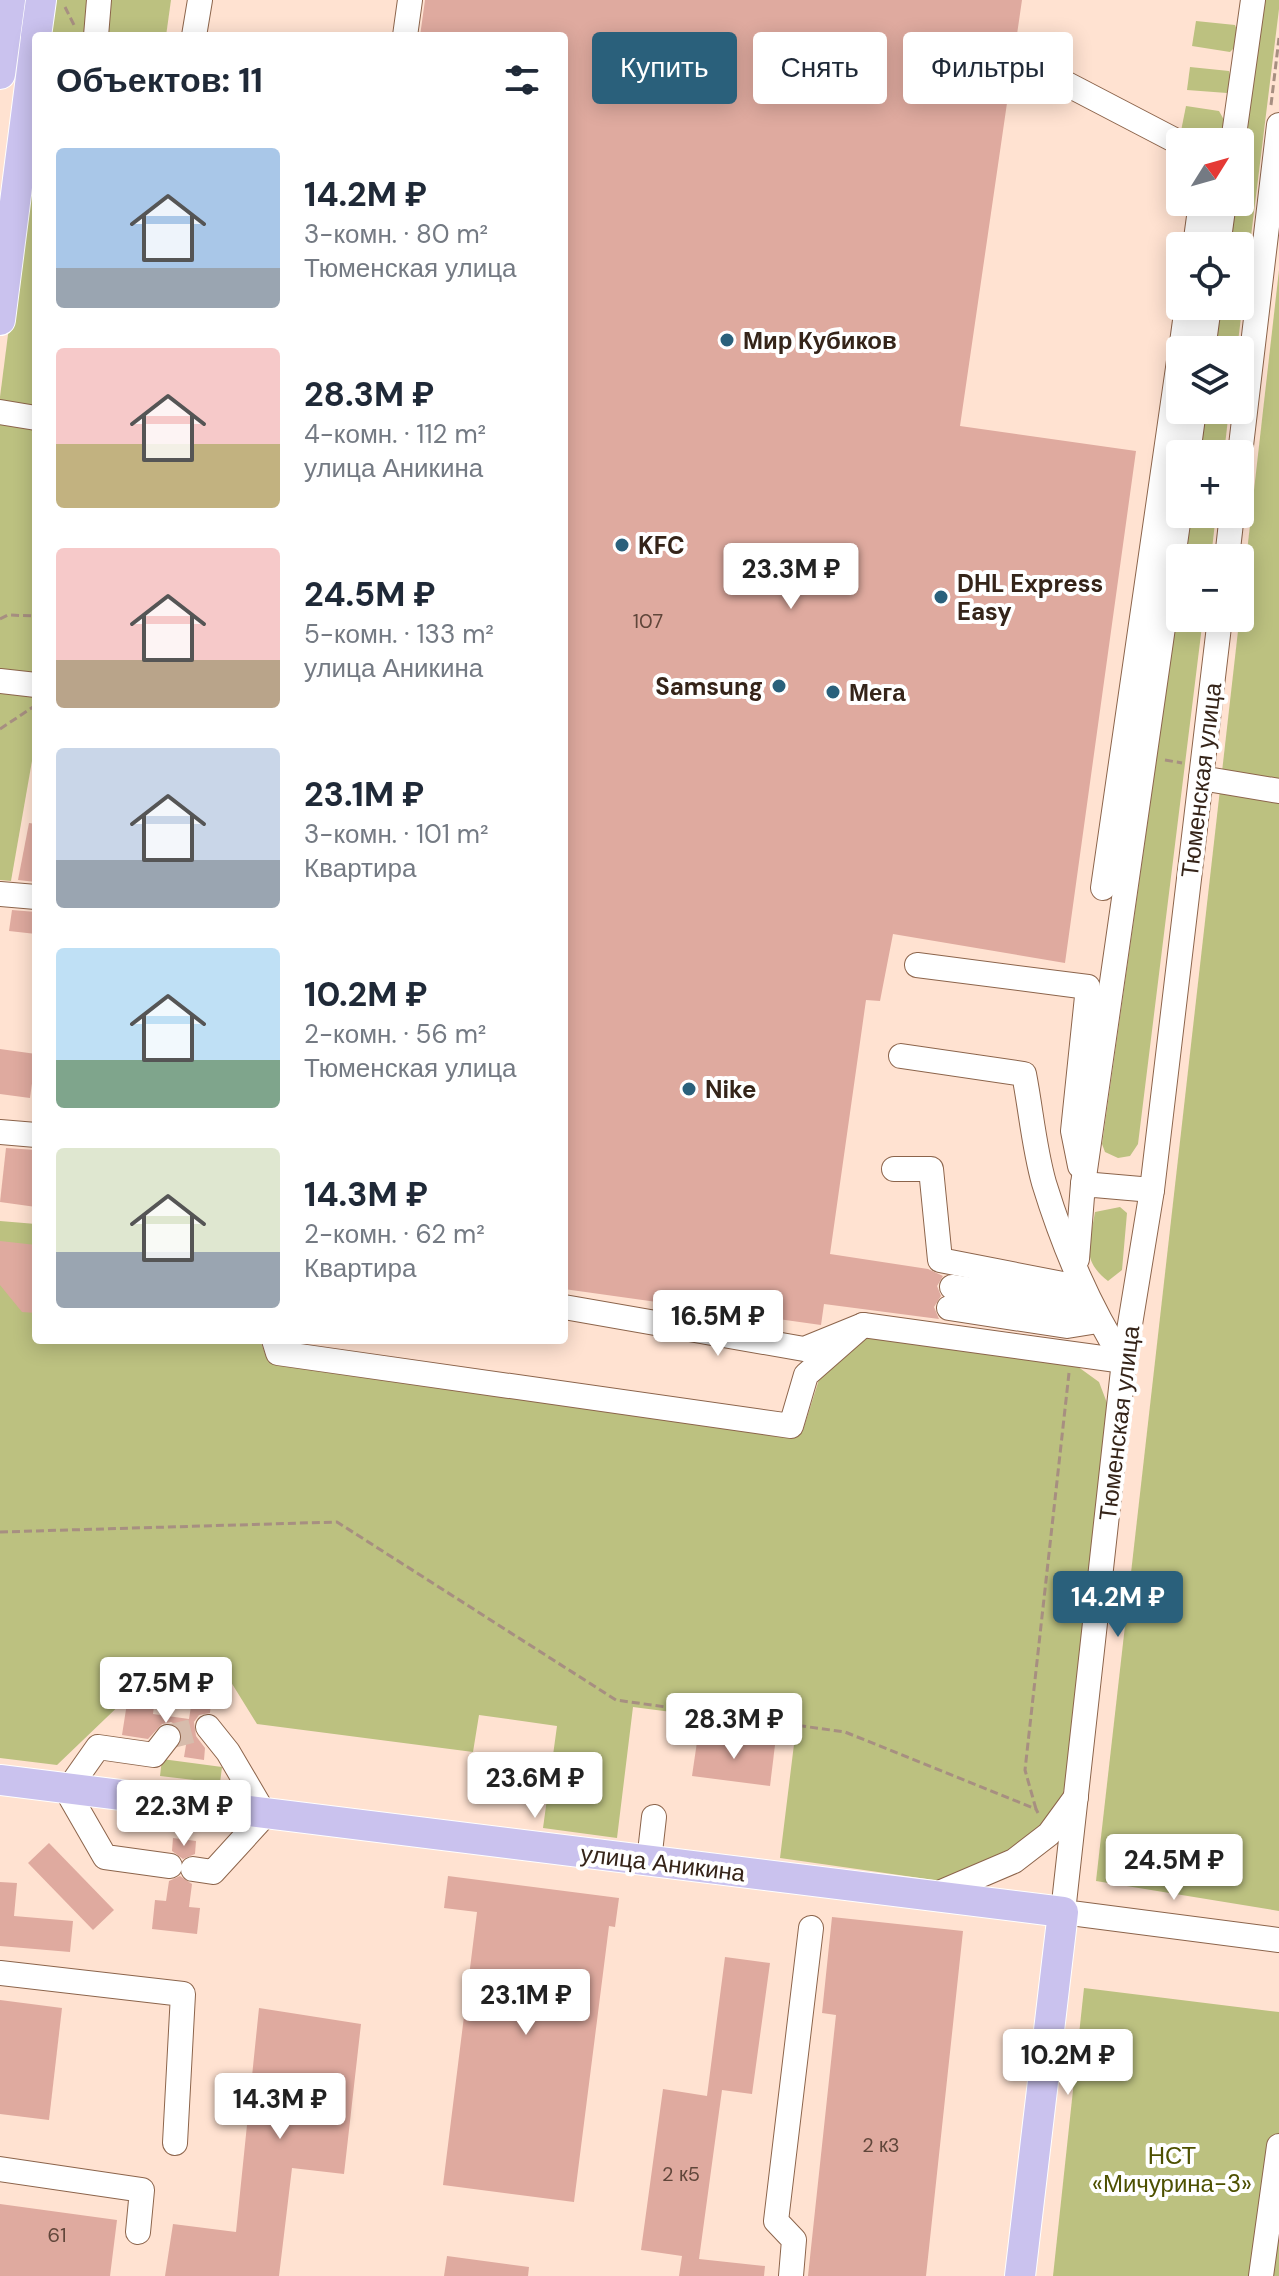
<!DOCTYPE html>
<html lang="ru">
<head>
<meta charset="utf-8">
<style>
  body { margin:0; font-family:"DM Sans",sans-serif; background:#f2f2f3; color:#1f2937; height:100vh; display:flex; flex-direction:column; font-size:30px; white-space:nowrap }
  * { box-sizing:border-box; margin:0 }
  p { font-size:26px; color:#747a83 }
  .icon { flex:none; width:44px; height:44px; fill:none; stroke:currentColor; stroke-width:2; stroke-linecap:round; stroke-linejoin:round }
  .map { position:relative; flex:1; overflow:hidden }
  .sheet { position:absolute; left:32px; top:32px; width:536px; height:1312px; display:flex; flex-direction:column; background:#fff; border-radius:8px; box-shadow:0 4px 20px #0003 }
  .sheet>* { flex:none }
  .hud { position:absolute; left:592px; top:32px; width:566px; height:72px; display:flex; gap:16px }
  .needle { width:52px; rotate:53deg }
  .controls { position:absolute; left:1166px; top:128px; display:grid; gap:16px }
  .controls a { display:grid; place-items:center; width:88px; height:88px; border-radius:8px; background:#fff; box-shadow:0 4px 20px #0003; font-size:40px }
  .price { position:absolute; translate:-50% -68px; padding:0 18px; border-radius:8px; background:#fff; color:#222; font-size:26px; line-height:52px; filter:drop-shadow(0 2px 4px #0008) }
  .price::after { content:''; position:absolute; left:50%; top:48px; width:24px; height:18px; margin-left:-12px; background:inherit; clip-path:polygon(0 0,100% 0,50% 100%) }
  .price.current { background:#2a607b; color:#fff }
  ul { padding:0; list-style:none }
  li { display:flex; align-items:center; gap:24px; height:200px; padding:0 24px }
  li span { display:grid; place-items:center; flex:none; width:224px; height:160px; border-radius:8px; color:#555 }
  li>.icon { margin-inline-start:auto }
  span .icon { width:96px; height:96px; fill:#fffc; stroke-width:1 }
  li b { font-size:34px }
  h2 { display:flex; justify-content:space-between; align-items:center; height:96px; padding:0 24px; font-size:34px }
  .chip { padding:0 28px; border-radius:8px; background:#fff; box-shadow:0 4px 20px #0003; font-size:28px; line-height:72px }
  .chip.current { background:#2a607b; color:#fff }
  .map>svg:first-child { display:block }
  .green { fill:#bcc180 }
  .building { fill:#dfaa9f }
  .lines { fill:none; stroke-linecap:round; stroke-linejoin:round }
  .minor-tunnel { stroke:#d7bcac; stroke-width:24; stroke-dasharray:24 12; stroke-linecap:butt }
  .minor-casing { stroke:#8c644b; stroke-width:26 }
  .major-casing { stroke:#fff; stroke-width:32 }
  .path { stroke:#a78f81; stroke-width:3; stroke-dasharray:8 4; stroke-linecap:butt }
  .minor { stroke:#fff; stroke-width:24 }
  .major { stroke:#cac2ee; stroke-width:30 }
  .poi-dot { fill:#2a607b; stroke:#fff; stroke-width:3 }
  .labels { text-anchor:middle; dominant-baseline:central; stroke-width:8; stroke-linejoin:round; paint-order:stroke }
  .number-label { font-size:20px; fill:#60463a }
  .poi-label { font-size:24px; font-weight:bold; fill:#352419; stroke:#fff; text-anchor:start }
  .street-label { font-size:24px; fill:#352419; stroke:#fff }
  .park-label { font-size:24px; fill:#4d5000; stroke:#fff }
</style>
</head>
<body>
<div class="map">
<svg width="1279" height="2276" viewBox="0 0 1279 2276">
  <rect width="100%" height="100%" fill="#ffe2d1"/>
  <g class="green">
    <path d="M51 0H89L86 36H46Z"/>
    <path d="M106 0H171L166 36H104Z"/>
    <path d="M1264 0H1279V9L1237 350H1214L1221 306H1240V246H1229L1235 202H1240V169Z"/>
    <path d="M1196 21 1235 25C1240 37 1240 43 1230 52L1192 46Z"/>
    <path d="M1190 67 1229 71 1233 87 1227 93 1187 90Z"/>
    <path d="M1186 106 1219 111 1224 120 1222 130 1210 134 1181 131Z"/>
    <path d="M36 117V407L0 401V397Z"/>
    <path d="M1279 270V1911L1096 1881Z"/>
    <path d="M1206 410H1229L1224 454H1200Z"/>
    <path d="M0 424 36 429V674L0 669Z"/>
    <path d="M1191 514H1216L1211 558H1185Z"/>
    <path d="M1180 594V618H1203L1138 1144 1130 1156 1118 1158 1105 1152 1102 1144Z"/>
    <path d="M0 689 36 693V738L11 881 0 880Z"/>
    <path d="M1120 1207 1127 1213 1122 1270 1108 1281C1080 1259 1090 1244 1095 1212Z"/>
    <path d="M0 1221 36 1224V1340H260L266 1356 271 1359 796 1437 803 1430 822 1370 866 1338 879 1337 1070 1361 1099 1382 1107 1403 1067 1776 1058 1815 1025 1849 948 1882 780 1858 796 1728 633 1707 617 1838 543 1828 557 1726 479 1715 473 1752 257 1724 226 1674 148 1667 144 1697 130 1695 57 1765 0 1758Z"/>
    <path d="M162 1759 222 1767 220 1783 160 1776Z"/>
    <path d="M1084 1988 1279 2012V2276H1053Z"/>
  </g>
  <g class="building">
    <path d="M425 0H1022L960 426 1136 451 1065 963 893 934 880 1001 866 1000 830 1254 928 1269 943 1276 937 1286 941 1296 934 1307 939 1319 824 1304 821 1325 564 1289V36H420Z"/>
    <path d="M29 823 36 824V882L18 880Z"/>
    <path d="M12 910 36 912V934L9 931Z"/>
    <path d="M0 1049 36 1054 30 1098 0 1094Z"/>
    <path d="M6 1148 36 1150V1207L0 1202Z"/>
    <path d="M0 1241 36 1245V1313L22 1312 0 1285Z"/>
    <path d="M192 1700 211 1703 210 1713 199 1715 194 1722 196 1736 205 1748 204 1760 184 1757 187 1739H183L178 1726 171 1722 162 1724 148 1739 122 1735 127 1703 154 1706 153 1714 189 1719Z"/>
    <path d="M698 1735 775 1745 770 1786 692 1776Z"/>
    <path d="M173 1838 196 1841 195 1854 183 1859 172 1851Z"/>
    <path d="M49 1843 114 1910 93 1930 28 1863Z"/>
    <path d="M180 1876 192 1884 189 1907 200 1908 197 1934 152 1929 155 1900 166 1901 169 1881Z"/>
    <path d="M448 1876 619 1898 615 1927 609 1926 574 2202 443 2185 477 1912 444 1908Z"/>
    <path d="M0 1882 17 1883 14 1916 73 1921 70 1952 0 1946Z"/>
    <path d="M832 1917 963 1931 926 2276H808L836 2015 822 2013Z"/>
    <path d="M725 1957 770 1963 752 2094 722 2090 699 2259 765 2266 764 2276H679L682 2256 641 2250 663 2089 707 2096Z"/>
    <path d="M0 2000 62 2008 49 2120 0 2114Z"/>
    <path d="M259 2008 361 2024 344 2174 292 2168 279 2276H165L173 2224 236 2232Z"/>
    <path d="M0 2204 117 2220 110 2276H0Z"/>
    <path d="M447 2256 529 2267 528 2276H444Z"/>
  </g>
  <g class="lines">
    <path class="minor-tunnel" d="M168 1737 208 1727"/>
    <defs>
      <g id="minor">
        <path d="M96 36 99 0"/>
        <path d="M194 36 200 0"/>
        <path d="M405 36 410 0"/>
        <path d="M1040 70 1180 143"/>
        <path d="M1233 142 1253 0"/>
        <path d="M1195 246 1201 202"/>
        <path d="M1218 246 1224 202"/>
        <path d="M1181 350 1187 306"/>
        <path d="M1203 350 1209 306"/>
        <path d="M0 412 36 418"/>
        <path d="M1188 454 1194 410"/>
        <path d="M1240 454 1279 125"/>
        <path d="M1227 558 1232 514"/>
        <path d="M1220 618 1152 1190 1124 1361 1063 1912 1279 1940"/>
        <path d="M0 681 36 685"/>
        <path d="M1201 778 1279 791"/>
        <path d="M1103 888 1180 354"/>
        <path d="M0 894 36 897"/>
        <path d="M917 965 1088 987 1073 1131 1080 1166"/>
        <path d="M901 1056 1024 1074C1031 1110 1034 1148 1044 1183 1063 1245 1089 1307 1124 1361"/>
        <path d="M0 1132 36 1135"/>
        <path d="M894 1169H931L940 1260 1083 1288"/>
        <path d="M1083 1184 1180 509"/>
        <path d="M1077 1259 1083 1184 1152 1190"/>
        <path d="M952 1287 1063 1303 1098 1321"/>
        <path d="M564 1307 804 1349 863 1325 1124 1361"/>
        <path d="M949 1308 1067 1326 1098 1321"/>
        <path d="M274 1340 278 1353 791 1426 806 1375 863 1325"/>
        <path d="M168 1737 154 1755 98 1747 67 1791 105 1857 170 1866"/>
        <path d="M649 1861 654 1817"/>
        <path d="M193 1869 213 1872 265 1815 228 1752 208 1727"/>
        <path d="M932 1896 1014 1861 1049 1834 1076 1797"/>
        <path d="M0 1973 183 1994 175 2143"/>
        <path d="M0 2169 142 2190 138 2232"/>
        <path d="M791 2276 794 2240 776 2221 811 1928"/>
        <path d="M1261 2276 1279 2146"/>
      </g>
      <g id="major">
        <path d="M36 36 41 0"/>
        <path d="M0 74 10 0"/>
        <path d="M0 320 36 38"/>
        <path d="M0 1780 1063 1912 1020 2276"/>
      </g>
    </defs>
    <use href="#minor" class="minor-casing"/>
    <use href="#major" class="major-casing"/>
    <g class="path">
      <path d="M65 7 74 25"/>
      <path d="M1271 105 1279 38"/>
      <path d="M0 619 8 615 36 616"/>
      <path d="M0 729 33 707"/>
      <path d="M1165 760 1182 763"/>
      <path d="M0 1532 337 1522 616 1700 845 1732 1036 1809 1038 1813"/>
      <path d="M1036 1809 1025 1770 1069 1373"/>
    </g>
    <use href="#minor" class="minor"/>
    <use href="#major" class="major"/>
  </g>
  <g class="poi-dot">
    <circle cx="727" cy="340" r="8"/>
    <circle cx="622" cy="545" r="8"/>
    <circle cx="941" cy="597" r="8"/>
    <circle cx="779" cy="686" r="8"/>
    <circle cx="833" cy="692" r="8"/>
    <circle cx="689" cy="1089" r="8"/>
  </g>
  <g class="labels">
    <g class="number-label">
      <text x="648" y="621">107</text>
      <text x="881" y="2145">2 к3</text>
      <text x="681" y="2174">2 к5</text>
      <text x="57" y="2235">61</text>
    </g>
    <g class="poi-label">
      <text x="743" y="340">Мир Кубиков</text>
      <text x="638" y="545">KFC</text>
      <text x="957" y="583">DHL Express<tspan x="957" dy="28">Easy</tspan></text>
      <text x="763" y="686" text-anchor="end">Samsung</text>
      <text x="849" y="692">Мега</text>
      <text x="705" y="1089">Nike</text>
    </g>
    <g class="street-label">
      <text transform="translate(1201 780) rotate(-83)">Тюменская улица</text>
      <text transform="translate(1119 1423) rotate(-83)">Тюменская улица</text>
      <text transform="translate(663 1863) rotate(7)">улица Аникина</text>
    </g>
    <g class="park-label">
      <text x="1172" y="2155">НСТ<tspan x="1172" dy="28">«Мичурина-3»</tspan></text>
    </g>
  </g>
</svg>
<div class="controls">
<a><svg class="needle" viewBox="-14 -14 28 28"><path d="M0-13l5 13h-10z" fill="#e53935"/><path d="M0 13l5-13h-10z" fill="#747a83"/></svg></a>
<a><svg class="icon" aria-label="locate" viewBox="0 0 24 24"><circle cx="12" cy="12" r="6"/><path d="M12 2v4M12 18v4M2 12h4M18 12h4"/></svg></a>
<a><svg class="icon" aria-label="layers" viewBox="0 0 24 24"><path d="M12 4l9 5-9 5-9-5zM3 14l9 5 9-5"/></svg></a>
<a>+</a>
<a>−</a>
</div>
<b class="price" style="left:791px;top:611px">23.3M ₽</b>
<b class="price" style="left:718px;top:1358px">16.5M ₽</b>
<b class="price current" style="left:1118px;top:1639px">14.2M ₽</b>
<b class="price" style="left:166px;top:1725px">27.5M ₽</b>
<b class="price" style="left:734px;top:1761px">28.3M ₽</b>
<b class="price" style="left:535px;top:1820px">23.6M ₽</b>
<b class="price" style="left:184px;top:1848px">22.3M ₽</b>
<b class="price" style="left:1174px;top:1902px">24.5M ₽</b>
<b class="price" style="left:526px;top:2037px">23.1M ₽</b>
<b class="price" style="left:1068px;top:2097px">10.2M ₽</b>
<b class="price" style="left:280px;top:2141px">14.3M ₽</b>
<div class="hud">
<a class="chip current">Купить</a>
<a class="chip">Снять</a>
<a class="chip">Фильтры</a>
</div>
<section class="sheet">
<h2>Объектов: 11<svg class="icon" aria-label="filters" viewBox="0 0 24 24"><path d="M4 7h16M4 17h16"/><circle cx="9" cy="7" r="2"/><circle cx="15" cy="17" r="2"/></svg></h2>
<ul>
<li><span style="background:linear-gradient(#a9c7e8 75%,#9aa5b1 0)"><svg class="icon" aria-label="home" viewBox="0 0 24 24"><path d="M3 11l9-7 9 7M6 9v11h12V9"/></svg></span><div><b>14.2M ₽</b><p>3-комн. · 80 m²</p><p>Тюменская улица</p></div></li>
<li><span style="background:linear-gradient(#f6c9c9 60%,#c2b280 0)"><svg class="icon" aria-label="home" viewBox="0 0 24 24"><path d="M3 11l9-7 9 7M6 9v11h12V9"/></svg></span><div><b>28.3M ₽</b><p>4-комн. · 112 m²</p><p>улица Аникина</p></div></li>
<li><span style="background:linear-gradient(#f6c9c9 70%,#b9a48a 0)"><svg class="icon" aria-label="home" viewBox="0 0 24 24"><path d="M3 11l9-7 9 7M6 9v11h12V9"/></svg></span><div><b>24.5M ₽</b><p>5-комн. · 133 m²</p><p>улица Аникина</p></div></li>
<li><span style="background:linear-gradient(#c9d6e8 70%,#9aa5b1 0)"><svg class="icon" aria-label="home" viewBox="0 0 24 24"><path d="M3 11l9-7 9 7M6 9v11h12V9"/></svg></span><div><b>23.1M ₽</b><p>3-комн. · 101 m²</p><p>Квартира</p></div></li>
<li><span style="background:linear-gradient(#bfe0f5 70%,#7fa58c 0)"><svg class="icon" aria-label="home" viewBox="0 0 24 24"><path d="M3 11l9-7 9 7M6 9v11h12V9"/></svg></span><div><b>10.2M ₽</b><p>2-комн. · 56 m²</p><p>Тюменская улица</p></div></li>
<li><span style="background:linear-gradient(#dfe7d0 65%,#9aa5b1 0)"><svg class="icon" aria-label="home" viewBox="0 0 24 24"><path d="M3 11l9-7 9 7M6 9v11h12V9"/></svg></span><div><b>14.3M ₽</b><p>2-комн. · 62 m²</p><p>Квартира</p></div></li>
</ul>
</section>
</div>
</body>
</html>
